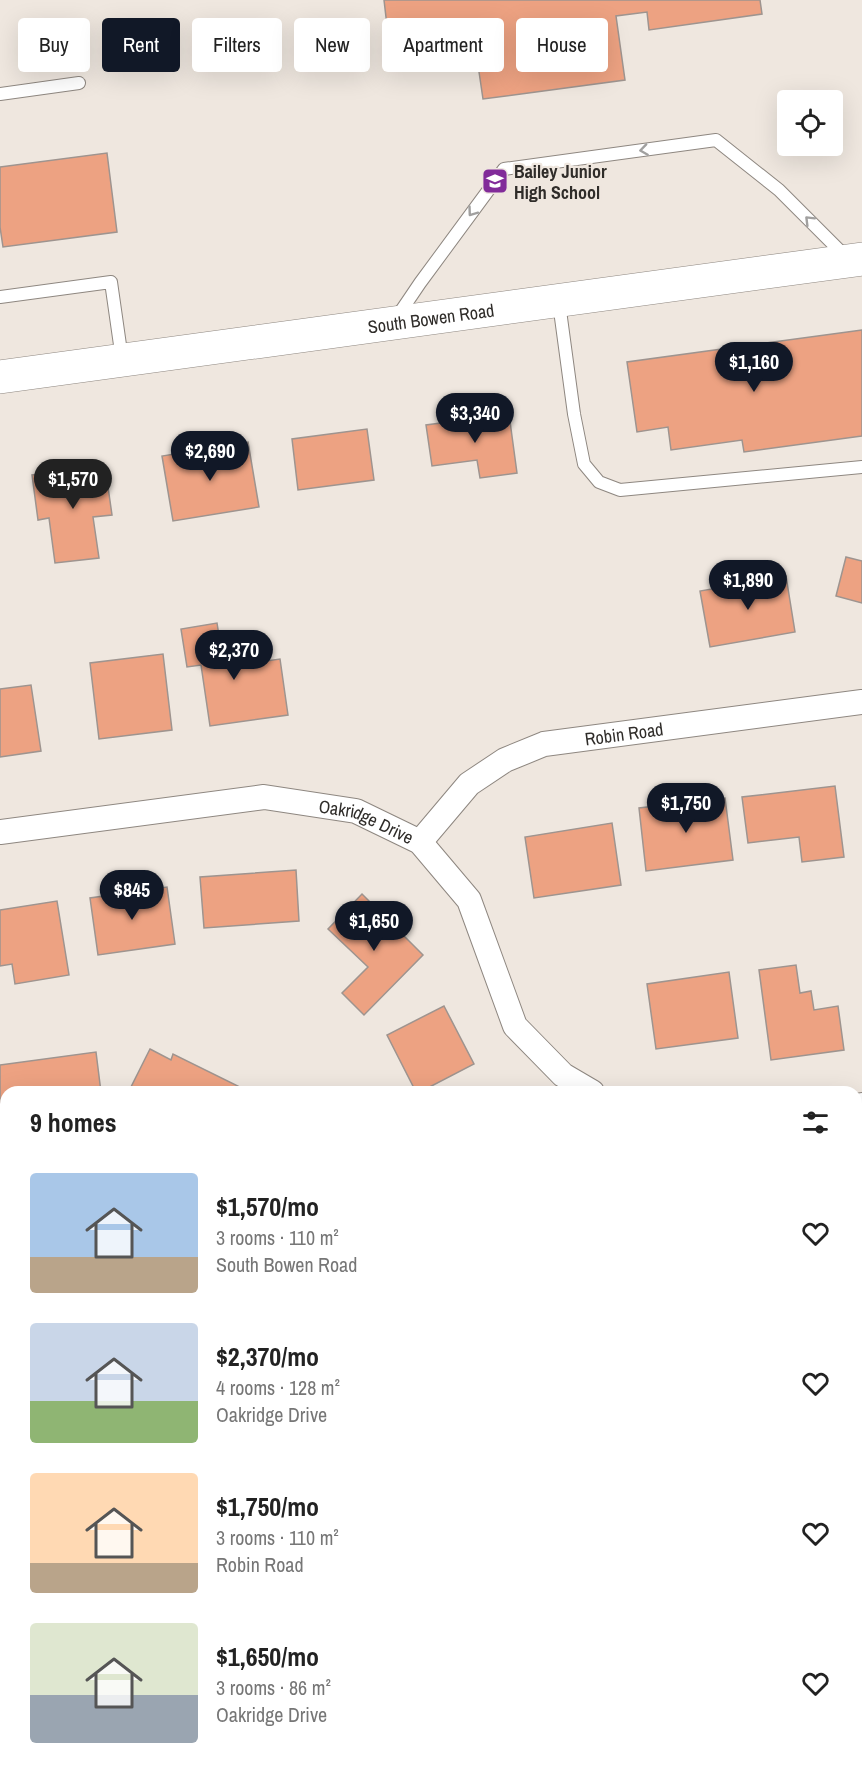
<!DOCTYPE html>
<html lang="en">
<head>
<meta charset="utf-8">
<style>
  body { margin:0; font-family:"Archivo Narrow",sans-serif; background:#f6f6f6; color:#222; height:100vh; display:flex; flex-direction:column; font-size:22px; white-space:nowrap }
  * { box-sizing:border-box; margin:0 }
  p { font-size:20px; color:#767676 }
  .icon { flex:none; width:33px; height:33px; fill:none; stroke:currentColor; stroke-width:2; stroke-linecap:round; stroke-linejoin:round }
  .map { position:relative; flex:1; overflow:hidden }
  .sheet { position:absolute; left:0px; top:1086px; width:862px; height:686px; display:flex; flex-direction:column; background:#fff; border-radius:18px 18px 0 0; box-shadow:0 6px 24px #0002 }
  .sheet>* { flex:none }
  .guide { position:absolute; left:18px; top:18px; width:826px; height:54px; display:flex; gap:12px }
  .controls { position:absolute; left:777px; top:90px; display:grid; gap:12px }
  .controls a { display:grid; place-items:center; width:66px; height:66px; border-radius:6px; background:#fff; box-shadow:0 6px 24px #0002; font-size:30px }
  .price { position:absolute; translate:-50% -51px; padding:0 14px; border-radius:21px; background:#111827; color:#fff; font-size:20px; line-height:39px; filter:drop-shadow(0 2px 3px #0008) }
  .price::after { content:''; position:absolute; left:50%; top:36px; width:18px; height:14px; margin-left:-9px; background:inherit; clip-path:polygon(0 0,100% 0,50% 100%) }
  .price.on { background:#222; color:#fff }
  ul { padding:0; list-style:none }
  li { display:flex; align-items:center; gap:18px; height:150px; padding:0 30px }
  li span { display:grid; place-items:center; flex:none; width:168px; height:120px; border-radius:6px; color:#555 }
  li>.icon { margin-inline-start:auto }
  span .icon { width:72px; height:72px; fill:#fffc; stroke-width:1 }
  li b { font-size:26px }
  h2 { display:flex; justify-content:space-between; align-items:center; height:72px; padding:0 30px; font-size:26px }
  .pill { padding:0 21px; border-radius:6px; background:#fff; box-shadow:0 6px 24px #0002; font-size:21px; line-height:54px }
  .pill.on { background:#111827; color:#fff }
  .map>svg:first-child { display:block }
  .building { fill:#eda282; stroke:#9e948f; stroke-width:1.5 }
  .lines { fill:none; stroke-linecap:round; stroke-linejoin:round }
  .lane-casing { stroke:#8e8780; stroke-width:14 }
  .street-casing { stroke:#8e8780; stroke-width:26 }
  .secondary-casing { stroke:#8e8780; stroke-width:34 }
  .lane { stroke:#fff; stroke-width:12 }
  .street { stroke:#fff; stroke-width:24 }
  .secondary { stroke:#fff; stroke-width:33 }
  .oneway { stroke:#a1a09f }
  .labels { text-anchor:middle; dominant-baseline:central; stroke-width:4.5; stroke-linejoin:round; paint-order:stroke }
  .poi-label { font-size:18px; font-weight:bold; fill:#2f2c29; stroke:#efe7df; text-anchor:start }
  .street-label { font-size:18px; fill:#2f2c29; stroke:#efe7df }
</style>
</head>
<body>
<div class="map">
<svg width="862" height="1771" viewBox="0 0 862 1771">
  <rect width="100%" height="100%" fill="#efe7df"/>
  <g class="building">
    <path d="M384 0H760L762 14 649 30 647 12 616 16 625 80 483 99 473 31 389 43Z"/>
    <path d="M107 153 117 232 3 247 0 227V167Z"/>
    <path d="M862 330V436L744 452 742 440 671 450 668 427 637 432 627 362Z"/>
    <path d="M509 414 517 473 480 478 477 460 432 466 426 425Z"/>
    <path d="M367 429 374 480 298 490 292 439Z"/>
    <path d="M248 442 259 507 173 521 162 456Z"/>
    <path d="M105 466 112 515 93 517 99 558 55 563 49 518 38 520 32 475Z"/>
    <path d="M846 557 862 561V603L836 596Z"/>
    <path d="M786 576 795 632 710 647 700 591Z"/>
    <path d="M217 623 224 667 280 659 288 715 210 726 201 665 187 667 181 629Z"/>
    <path d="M163 654 172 730 99 739 90 663Z"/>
    <path d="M31 685 41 751 0 757V689Z"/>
    <path d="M835 786 844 857 802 862 799 837 748 843 742 797Z"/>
    <path d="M725 798 733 860 646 871 639 808Z"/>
    <path d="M612 823 621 885 534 898 525 837Z"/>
    <path d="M296 870 299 921 204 928 200 877Z"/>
    <path d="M167 887 175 944 98 955 90 898Z"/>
    <path d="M362 894 423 955 364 1015 342 993 368 967 328 929Z"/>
    <path d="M57 901 69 975 15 984 12 964 0 966V910Z"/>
    <path d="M796 965 800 993 811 991 814 1010 838 1006 844 1050 771 1060 759 970Z"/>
    <path d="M729 972 738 1038 656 1049 647 984Z"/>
    <path d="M444 1006 474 1064 420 1092H416L387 1035Z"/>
    <path d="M150 1049 171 1060 173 1054 246 1090 245 1092H142L131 1087Z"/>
    <path d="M96 1052 101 1092H6V1126L0 1127V1065Z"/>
    <path d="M862 1197V1244H856V1198Z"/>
    <path d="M0 1318 6 1360 0 1363Z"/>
    <path d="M856 1435 861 1468H856Z"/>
    <path d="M6 1517V1606L0 1607V1518Z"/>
  </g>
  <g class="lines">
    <defs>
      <g id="lane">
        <path d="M0 94 79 83"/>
        <path d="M0 297 111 282 122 359"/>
        <path d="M559 303 574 414 584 464 599 482 620 490 862 467"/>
        <path d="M397 317 420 283 504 169 716 140 779 190 845 256"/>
        <path d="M0 1473 6 1472"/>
        <path d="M0 1652 6 1651"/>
      </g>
      <g id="street">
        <path id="s1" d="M0 832 264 797 356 811 420 842 469 900 515 1026 563 1075 592 1092"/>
        <path id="s2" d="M420 842 469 784 505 760 544 744 862 702"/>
        <path d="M856 1106 862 1105"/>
        <path d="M0 1214H6"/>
        <path d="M856 1524 862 1523"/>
        <path d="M856 1681 862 1725"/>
      </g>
      <g id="secondary">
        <path id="s3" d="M0 377 862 259"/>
      </g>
    </defs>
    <use href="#lane" class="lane-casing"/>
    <use href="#street" class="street-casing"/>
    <use href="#secondary" class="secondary-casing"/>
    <use href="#lane" class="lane"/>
    <use href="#street" class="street"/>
    <use href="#secondary" class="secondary"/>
  </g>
  <defs><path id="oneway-chevron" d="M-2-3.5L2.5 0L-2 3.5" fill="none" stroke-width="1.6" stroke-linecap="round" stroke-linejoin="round" transform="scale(1.5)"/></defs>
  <g class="oneway">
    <use href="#oneway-chevron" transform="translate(644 150) rotate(172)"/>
    <use href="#oneway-chevron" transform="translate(472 212) rotate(126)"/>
    <use href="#oneway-chevron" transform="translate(809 220) rotate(-135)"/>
  </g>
  <defs>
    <symbol id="school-square" viewBox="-11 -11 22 22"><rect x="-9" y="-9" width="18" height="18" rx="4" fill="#812b99" stroke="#efe7df"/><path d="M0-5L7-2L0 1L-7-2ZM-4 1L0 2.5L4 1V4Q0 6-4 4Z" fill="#fff"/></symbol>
  </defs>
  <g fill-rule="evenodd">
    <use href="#school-square" x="480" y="166" width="30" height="30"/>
  </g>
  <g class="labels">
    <g class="poi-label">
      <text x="514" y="171">Bailey Junior<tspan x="514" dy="21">High School</tspan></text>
    </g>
    <g class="street-label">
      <text stroke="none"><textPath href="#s3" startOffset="435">South Bowen Road</textPath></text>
      <text stroke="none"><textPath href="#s2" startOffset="242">Robin Road</textPath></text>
      <text stroke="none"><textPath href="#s1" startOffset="372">Oakridge Drive</textPath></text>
    </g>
  </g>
</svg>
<div class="controls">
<a><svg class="icon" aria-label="locate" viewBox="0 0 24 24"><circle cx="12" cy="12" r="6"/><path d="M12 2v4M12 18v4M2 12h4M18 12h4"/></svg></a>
</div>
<b class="price" style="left:754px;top:393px">$1,160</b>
<b class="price" style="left:475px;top:444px">$3,340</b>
<b class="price" style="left:210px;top:482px">$2,690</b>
<b class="price on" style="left:73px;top:510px">$1,570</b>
<b class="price" style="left:748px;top:611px">$1,890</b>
<b class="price" style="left:234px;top:681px">$2,370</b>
<b class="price" style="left:686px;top:834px">$1,750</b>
<b class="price" style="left:132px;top:921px">$845</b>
<b class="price" style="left:374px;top:952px">$1,650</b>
<div class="guide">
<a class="pill">Buy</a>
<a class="pill on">Rent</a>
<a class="pill">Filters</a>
<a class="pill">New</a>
<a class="pill">Apartment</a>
<a class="pill">House</a>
</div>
<section class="sheet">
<h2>9 homes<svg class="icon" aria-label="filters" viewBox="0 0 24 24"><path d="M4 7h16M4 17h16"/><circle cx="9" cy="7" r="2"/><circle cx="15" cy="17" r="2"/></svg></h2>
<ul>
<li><span style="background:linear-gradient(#a9c7e8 70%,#b9a48a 0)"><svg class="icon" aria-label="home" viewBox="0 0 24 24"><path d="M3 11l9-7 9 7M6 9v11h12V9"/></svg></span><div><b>$1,570/mo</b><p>3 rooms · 110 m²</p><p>South Bowen Road</p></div><svg class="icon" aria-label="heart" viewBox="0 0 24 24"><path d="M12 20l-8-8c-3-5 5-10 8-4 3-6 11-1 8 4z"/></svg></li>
<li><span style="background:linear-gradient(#c9d6e8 65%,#8fb573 0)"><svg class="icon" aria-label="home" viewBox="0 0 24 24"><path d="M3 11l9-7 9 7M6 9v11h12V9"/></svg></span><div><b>$2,370/mo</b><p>4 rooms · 128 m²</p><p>Oakridge Drive</p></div><svg class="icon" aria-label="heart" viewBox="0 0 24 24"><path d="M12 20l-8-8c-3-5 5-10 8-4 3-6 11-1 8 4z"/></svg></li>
<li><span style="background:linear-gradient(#ffd9b3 75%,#b9a48a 0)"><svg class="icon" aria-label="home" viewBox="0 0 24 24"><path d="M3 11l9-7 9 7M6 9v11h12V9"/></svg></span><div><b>$1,750/mo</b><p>3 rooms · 110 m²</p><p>Robin Road</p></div><svg class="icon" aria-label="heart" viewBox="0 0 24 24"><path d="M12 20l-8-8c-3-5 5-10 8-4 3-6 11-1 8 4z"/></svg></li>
<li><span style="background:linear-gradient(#dfe7d0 60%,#9aa5b1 0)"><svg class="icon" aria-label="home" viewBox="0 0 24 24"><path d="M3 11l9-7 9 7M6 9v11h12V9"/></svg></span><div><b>$1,650/mo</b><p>3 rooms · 86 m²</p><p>Oakridge Drive</p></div><svg class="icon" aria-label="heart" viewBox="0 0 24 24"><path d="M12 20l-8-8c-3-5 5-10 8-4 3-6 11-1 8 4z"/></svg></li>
</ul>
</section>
</div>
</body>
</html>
